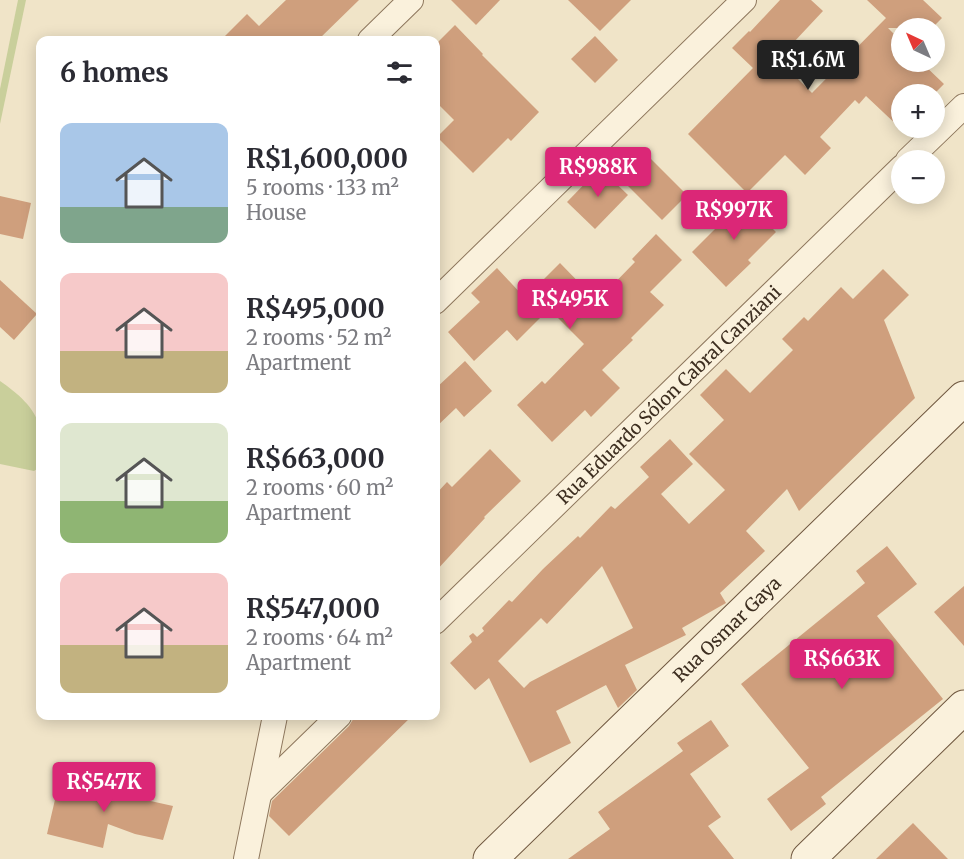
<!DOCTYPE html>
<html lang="en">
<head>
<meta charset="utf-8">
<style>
  body { margin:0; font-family:Merriweather,serif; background:#f2f2f3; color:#2b2b33; height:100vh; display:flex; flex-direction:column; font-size:22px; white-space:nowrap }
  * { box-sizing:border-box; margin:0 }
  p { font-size:20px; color:#7c7c81 }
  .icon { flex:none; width:33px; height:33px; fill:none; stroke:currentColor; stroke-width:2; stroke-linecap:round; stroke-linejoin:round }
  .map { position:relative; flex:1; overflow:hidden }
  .panel { position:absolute; left:36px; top:36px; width:404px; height:684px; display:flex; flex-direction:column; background:#fff; border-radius:12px; box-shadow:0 3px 15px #0003 }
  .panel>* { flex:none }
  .needle { width:39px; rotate:316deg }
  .fabs { position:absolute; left:891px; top:18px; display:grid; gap:12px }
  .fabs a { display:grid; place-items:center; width:54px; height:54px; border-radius:50%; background:#fff; box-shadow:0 3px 15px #0003; font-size:30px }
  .price { position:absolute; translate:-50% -51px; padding:0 14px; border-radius:6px; background:#db2777; color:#fff; font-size:20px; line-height:39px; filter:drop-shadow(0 2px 3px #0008) }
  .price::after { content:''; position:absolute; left:50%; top:36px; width:18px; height:14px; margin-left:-9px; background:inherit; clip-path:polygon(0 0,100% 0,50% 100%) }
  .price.active { background:#222; color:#fff }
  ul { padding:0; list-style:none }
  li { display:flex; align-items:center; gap:18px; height:150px; padding:0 24px }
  li span { display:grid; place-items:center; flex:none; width:168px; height:120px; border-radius:12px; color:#555 }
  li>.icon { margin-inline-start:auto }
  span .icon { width:72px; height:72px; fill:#fffc; stroke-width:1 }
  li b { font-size:26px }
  h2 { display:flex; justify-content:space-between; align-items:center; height:72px; padding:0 24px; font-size:26px }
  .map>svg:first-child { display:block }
  .green { fill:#c9cf9b }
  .building { fill:#cf9f7d; fill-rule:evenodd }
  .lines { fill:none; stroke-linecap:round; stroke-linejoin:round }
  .street-casing { stroke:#8d765c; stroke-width:26 }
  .secondary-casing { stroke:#6f573f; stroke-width:35 }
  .street { stroke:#faf1dc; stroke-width:24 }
  .secondary { stroke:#faf1dc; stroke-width:33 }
  .labels { text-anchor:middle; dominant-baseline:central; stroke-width:4.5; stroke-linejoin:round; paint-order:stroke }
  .street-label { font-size:18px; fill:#3d2e20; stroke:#f7eed8 }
</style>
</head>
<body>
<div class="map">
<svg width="964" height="859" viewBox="0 0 964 859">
  <rect width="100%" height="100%" fill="#f0e4c8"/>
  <g class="green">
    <path d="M18 0H26L0 124V89Z"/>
    <path d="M0 381C17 393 35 407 40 428 43 440 41 455 40 467L34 471 0 464Z"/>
  </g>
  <g class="building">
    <path d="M286 0H359L318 40H221L247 14 259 26Z"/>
    <path d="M451 0H500L476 25Z"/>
    <path d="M568 0H631L600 31Z"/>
    <path d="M780 0H811L823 11 778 59 812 93 886 18 867 0H923L942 18 932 28H888L902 42V62H921L944 84 934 94H902V128L901 129 866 96 859 104 855 100 820 137 831 148 805 175 785 155 747 193 688 134 753 68 732 48 749 31 750 32Z"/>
    <path d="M455 25 483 54 482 55 539 112 511 141 508 138 473 173 437 137 454 120 435 101V45Z"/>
    <path d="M595 36 618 60 595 83 571 59Z"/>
    <path d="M651 159 687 195 662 220 626 184Z"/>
    <path d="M600 168 628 195 595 229 567 202Z"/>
    <path d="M738 194 776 232 748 260 751 263 726 287 692 252 722 222 716 216Z"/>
    <path d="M0 196 31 203 23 239 0 234Z"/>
    <path d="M656 234 682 260 650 292 664 305 631 338 633 340 602 370 620 388 591 417 585 410 552 442 517 405 542 381 545 384 584 344 549 309 517 341 507 330 474 361 448 332 480 302 471 293 497 268 525 298 560 263 597 301 635 262 632 259Z"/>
    <path d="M883 269 909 295 884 320 915 398 799 511 787 489 746 531 765 551 720 593 726 603 682 628 686 635 625 665 637 690 618 708 606 685 556 711 571 743 530 763 489 678 475 690 450 663 472 642 469 636 473 633 477 637 484 631 482 628 509 600 512 602 543 569 578 536 580 538 611 506 615 509 649 477 640 467 670 439 693 464 661 494 689 524 725 490 689 454 724 420 700 395 726 369 750 393 793 350 782 339 804 317 808 321 841 287 853 299ZM602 566 633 628 530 682 524 688 498 661 541 618 547 624Z"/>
    <path d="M0 280 37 314 14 340 0 327Z"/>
    <path d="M465 361 492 391 464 417 456 408 435 428V389Z"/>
    <path d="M490 449 521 481 484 517 485 518 435 572V495L447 482 452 487Z"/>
    <path d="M887 546 917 584 877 616 943 699 821 797 826 804 791 831 767 799 809 768 741 684 865 583 856 571Z"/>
    <path d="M964 586V646L934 612Z"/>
    <path d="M355 716H412L289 836 269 816 272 801 349 726Z"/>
    <path d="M711 720 729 746 690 774 721 817 708 826 734 859H568L610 829 598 812 683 751 677 743Z"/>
    <path d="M60 778 90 784 91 781 130 789 128 796 173 806 163 840 135 834 108 824 103 848 47 834Z"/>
    <path d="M913 823 948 859H876Z"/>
  </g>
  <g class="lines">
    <defs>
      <g id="street">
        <path d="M370 40 411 0"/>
        <path d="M908 160 964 106"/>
        <path d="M435 302 744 0"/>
        <path id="s1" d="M435 622 902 167"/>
        <path d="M260 793 339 716"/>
        <path d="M246 859 275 716"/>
      </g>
      <g id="secondary">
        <path id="s2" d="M490 859 964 398"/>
        <path d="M808 859 964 707"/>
      </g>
    </defs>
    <use href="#street" class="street-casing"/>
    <use href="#secondary" class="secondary-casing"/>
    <use href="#street" class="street"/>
    <use href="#secondary" class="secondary"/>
  </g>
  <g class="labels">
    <g class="street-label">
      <text stroke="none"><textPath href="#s1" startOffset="326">Rua Eduardo Sólon Cabral Canziani</textPath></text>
      <text stroke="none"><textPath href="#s2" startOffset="330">Rua Osmar Gaya</textPath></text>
    </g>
  </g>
</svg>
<div class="fabs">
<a><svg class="needle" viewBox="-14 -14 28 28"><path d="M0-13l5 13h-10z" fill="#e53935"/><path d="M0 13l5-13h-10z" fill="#7c7c81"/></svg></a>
<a>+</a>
<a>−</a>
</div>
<b class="price active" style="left:808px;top:91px">R$1.6M</b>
<b class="price" style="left:598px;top:198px">R$988K</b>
<b class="price" style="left:734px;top:241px">R$997K</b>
<b class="price" style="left:570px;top:330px">R$495K</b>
<b class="price" style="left:842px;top:690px">R$663K</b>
<b class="price" style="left:104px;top:813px">R$547K</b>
<section class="panel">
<h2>6 homes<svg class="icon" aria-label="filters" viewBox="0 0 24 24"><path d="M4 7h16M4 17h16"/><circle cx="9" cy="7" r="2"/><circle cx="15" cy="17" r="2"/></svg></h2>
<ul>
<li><span style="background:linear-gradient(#a9c7e8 70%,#7fa58c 0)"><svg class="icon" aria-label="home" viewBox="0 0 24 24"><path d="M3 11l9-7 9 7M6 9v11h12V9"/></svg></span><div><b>R$1,600,000</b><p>5 rooms · 133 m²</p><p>House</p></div></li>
<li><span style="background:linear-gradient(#f6c9c9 65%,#c2b280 0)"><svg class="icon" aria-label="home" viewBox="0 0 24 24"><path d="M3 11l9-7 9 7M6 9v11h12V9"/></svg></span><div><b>R$495,000</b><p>2 rooms · 52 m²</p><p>Apartment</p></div></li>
<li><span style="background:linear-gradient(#dfe7d0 65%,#8fb573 0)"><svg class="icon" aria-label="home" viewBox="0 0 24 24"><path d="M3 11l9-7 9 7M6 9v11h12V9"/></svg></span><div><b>R$663,000</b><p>2 rooms · 60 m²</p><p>Apartment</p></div></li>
<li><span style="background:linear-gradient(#f6c9c9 60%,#c2b280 0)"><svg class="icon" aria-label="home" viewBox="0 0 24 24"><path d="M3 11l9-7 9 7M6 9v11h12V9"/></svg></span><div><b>R$547,000</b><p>2 rooms · 64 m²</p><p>Apartment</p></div></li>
</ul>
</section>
</div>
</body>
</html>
